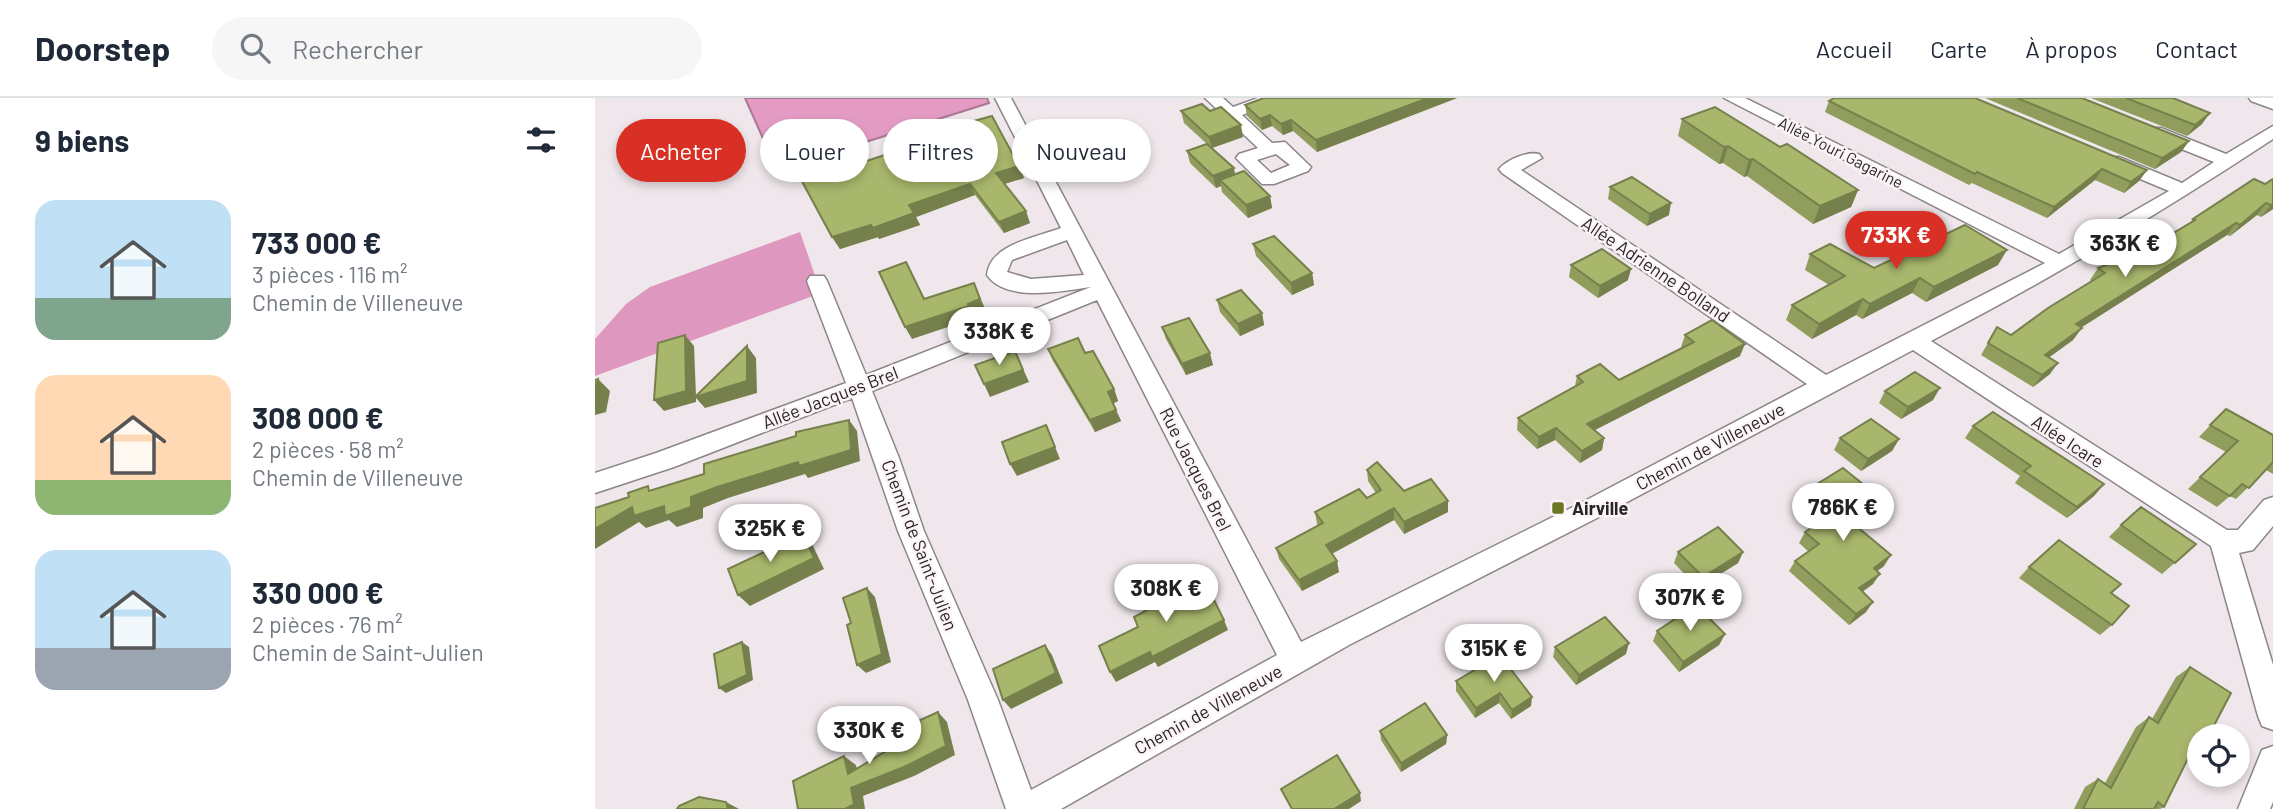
<!DOCTYPE html>
<html lang="fr">
<head>
<meta charset="utf-8">
<style>
  body { margin:0; font-family:Barlow,sans-serif; background:#f6f6f7; color:#1f2937; height:100vh; display:flex; flex-direction:column; font-size:26px; white-space:nowrap }
  * { box-sizing:border-box; margin:0 }
  p { font-size:23px; color:#747a83 }
  .icon { flex:none; width:38px; height:38px; fill:none; stroke:currentColor; stroke-width:2; stroke-linecap:round; stroke-linejoin:round }
  .map { position:relative; flex:1; overflow:hidden }
  .panel { display:flex; flex-direction:column; background:#fff; width:595px }
  .panel>* { flex:none }
  .hud { position:absolute; left:21px; top:21px; width:665px; height:63px; display:flex; gap:14px }
  .fabs { position:absolute; left:1592px; top:626px; display:grid; gap:14px }
  .fabs a { display:grid; place-items:center; width:63px; height:63px; border-radius:50%; background:#fff; box-shadow:0 4px 10px #0003; font-size:35px }
  .price { position:absolute; translate:-50% -60px; padding:0 16px; border-radius:24px; background:#fff; color:#222; font-size:23px; line-height:46px; filter:drop-shadow(0 2px 4px #0008) }
  .price::after { content:''; position:absolute; left:50%; top:42px; width:21px; height:16px; margin-left:-10px; background:inherit; clip-path:polygon(0 0,100% 0,50% 100%) }
  .price.selected { background:#d93025; color:#fff }
  ul { padding:0; list-style:none }
  li { display:flex; align-items:center; gap:21px; height:175px; padding:0 35px }
  li span { display:grid; place-items:center; flex:none; width:196px; height:140px; border-radius:21px; color:#555 }
  li>.icon { margin-inline-start:auto }
  span .icon { width:84px; height:84px; fill:#fffc; stroke-width:1 }
  li b { font-size:30px }
  h2 { display:flex; justify-content:space-between; align-items:center; height:84px; padding:0 35px; font-size:30px }
  .chip { padding:0 24px; border-radius:32px; background:#fff; box-shadow:0 4px 10px #0003; font-size:24px; line-height:63px }
  .chip.selected { background:#d93025; color:#fff }
  header { display:flex; align-items:center; gap:42px; box-sizing:border-box; height:98px; padding:0 35px; background:#fff; border-bottom:2px solid #e0e1e3 }
  header strong { font-size:33px }
  nav { display:flex; gap:38px; margin-inline-start:auto; font-size:24px }
  .search { width:490px; height:63px; background:#f6f6f7; display:flex; align-items:center; gap:18px; box-sizing:border-box; padding:0 24px; border-radius:38px; color:#747a83; font-size:26px }
  main { display:flex; flex:1; min-height:0 }
  .map>svg:first-child { display:block }
  .forest { fill:#de97bf }
  .water { fill:#e39bc3; stroke:#ab7894; stroke-width:2 }
  .lines { fill:none; stroke-linecap:round; stroke-linejoin:round }
  .street-casing { stroke:#8c8589; stroke-width:3 }
  .street { fill:#fff; fill-rule:evenodd }
  .wall { fill:#909d5d }
  .shaded-wall { fill:#76804c }
  .building { fill:#a8b76c; stroke:#76804c; stroke-width:2 }
  .poi-dot { fill:#6a7824; stroke:#fcf4f8; stroke-width:2.5 }
  .labels { text-anchor:middle; dominant-baseline:central; stroke-width:5; stroke-linejoin:round; paint-order:stroke }
  .far-street-label { font-size:16px; fill:#292628; stroke:#fcf4f8 }
  .street-label { font-size:18px; fill:#292628; stroke:#fcf4f8 }
  .poi-label { font-size:18px; font-weight:bold; fill:#292628; stroke:#fcf4f8; text-anchor:start }
</style>
</head>
<body>
<header>
<strong>Doorstep</strong>
<div class="search"><svg class="icon" aria-label="search" viewBox="0 0 24 24"><circle cx="10" cy="10" r="6"/><path d="M15 15l6 6"/></svg>Rechercher</div>
<nav><a>Accueil</a><a>Carte</a><a>À propos</a><a>Contact</a></nav>
</header>
<main>
<section class="panel">
<h2>9 biens<svg class="icon" aria-label="filters" viewBox="0 0 24 24"><path d="M4 7h16M4 17h16"/><circle cx="9" cy="7" r="2"/><circle cx="15" cy="17" r="2"/></svg></h2>
<ul>
<li><span style="background:linear-gradient(#bfe0f5 70%,#7fa58c 0)"><svg class="icon" aria-label="home" viewBox="0 0 24 24"><path d="M3 11l9-7 9 7M6 9v11h12V9"/></svg></span><div><b>733 000 €</b><p>3 pièces · 116 m²</p><p>Chemin de Villeneuve</p></div></li>
<li><span style="background:linear-gradient(#ffd9b3 75%,#8fb573 0)"><svg class="icon" aria-label="home" viewBox="0 0 24 24"><path d="M3 11l9-7 9 7M6 9v11h12V9"/></svg></span><div><b>308 000 €</b><p>2 pièces · 58 m²</p><p>Chemin de Villeneuve</p></div></li>
<li><span style="background:linear-gradient(#bfe0f5 70%,#9aa5b1 0)"><svg class="icon" aria-label="home" viewBox="0 0 24 24"><path d="M3 11l9-7 9 7M6 9v11h12V9"/></svg></span><div><b>330 000 €</b><p>2 pièces · 76 m²</p><p>Chemin de Saint-Julien</p></div></li>
</ul>
</section>
<div class="map">
<svg width="1678" height="711" viewBox="0 0 1678 711">
  <rect width="100%" height="100%" fill="#efe7eb"/>
  <path class="forest" d="M205 134 226 195 0 278V241L31 206 55 189Z"/>
  <path class="water" d="M150 0H392L394 5 182 72Z"/>
  <g class="lines">
    <defs>
      <g id="street">
        <path d="M400 0H416L706 544 982 407 1212 286 907 75 904 71C912 62 932 53 944 56L947 60 926 72 1231 277 1450 165 1129 0H1150L1464 156 1574 93 1512 67 1509 63 1512 59H1524L1587 85 1619 64 1554 38 1551 34 1554 30H1566L1631 56 1678 28V41C1567 114 1454 182 1336 243L1632 432H1643L1669 402 1678 399V428L1658 452 1644 455 1678 567V632L1667 628 1663 618 1616 448 1318 252 1000 421 754 547 466 711H411L373 602 303 433 257 300 79 369 0 395V375L61 355 251 285 212 183 215 178H229L232 183 271 277 496 189C468 193 411 205 392 177 395 146 440 140 466 130ZM472 142 489 177 436 181 412 174 417 162ZM502 202 682 557 436 692 403 602 329 433 304 360 277 293Z"/>
        <path d="M610 0H628L638 9 663 0H687L685 3 647 17 677 45 690 44 716 69 713 73 679 86H667L641 60 644 56 663 50ZM681 56 695 67 676 75 662 62Z"/>
        <path d="M1654 0H1678V11L1656 3Z"/>
        <path d="M1678 648V704L1675 711H1643L1667 652Z"/>
      </g>
    </defs>
    <use href="#street" class="street-casing"/>
    <use href="#street" class="street"/>
  </g>
  <g class="wall">
    <path d="M669 0H862L722 54 698 33 688 37 677 28 667 32 652 18 650 7Z"/>
    <path d="M1390 0H1487L1594 43 1586 54 1560 71Z"/>
    <path d="M1496 0H1578L1607 26 1592 38Z"/>
    <path d="M1234 3 1552 72 1544 83 1529 95 1500 82 1452 120 1377 85 1374 87 1230 14Z"/>
    <path d="M586 13 648 39 617 50 640 77 675 98 677 110 653 120 627 94 626 88 621 90 595 65 592 53 612 46 589 25Z"/>
    <path d="M1087 21 1185 49 1263 92 1256 109 1218 126 1152 78 1149 79 1128 65 1124 66 1083 38Z"/>
    <path d="M424 68 429 80 409 86 435 125 409 135 380 97 321 119 325 127 284 141 283 139 245 151 237 139 236 75Z"/>
    <path d="M1678 81V111L1666 119 1662 117 1635 138 1632 137 1486 229 1478 242 1454 259 1455 276 1438 289 1386 257 1402 229 1416 237 1496 183 1495 182 1503 170 1535 161 1594 126 1598 121 1670 86Z"/>
    <path d="M1015 89 1074 117 1052 128 1013 101Z"/>
    <path d="M658 146 717 175 719 187 697 197 661 158Z"/>
    <path d="M1215 156 1279 170 1403 167 1331 204 1317 195 1267 221 1261 217 1217 241 1191 222 1197 207 1234 187 1210 172Z"/>
    <path d="M976 167 1033 182 1003 200 974 179Z"/>
    <path d="M622 202 667 215 669 227 645 238 625 214Z"/>
    <path d="M567 229 618 267 591 277 571 241Z"/>
    <path d="M1090 237 1145 258 1000 332 1009 340 1007 352 985 365 960 342 942 351 922 332 923 320 980 288 982 278 1024 282 1087 250 1086 249Z"/>
    <path d="M453 251 490 255 519 291 523 303 518 305 526 323 500 334 458 263Z"/>
    <path d="M1290 293 1338 302 1306 321 1284 305Z"/>
    <path d="M1631 311 1678 337V376L1671 372 1641 401 1635 398 1622 409 1593 391 1631 354 1604 339Z"/>
    <path d="M1378 328 1509 386 1499 398 1472 420 1420 385 1425 378 1370 340Z"/>
    <path d="M1245 340 1304 341 1297 353 1266 373 1239 352Z"/>
    <path d="M772 372 809 393 853 414 809 436 799 422 737 456 744 474 707 493 684 461 681 450 723 427 722 426 720 414 772 400 781 395 773 383Z"/>
    <path d="M1211 393 1274 407 1253 421 1289 468 1282 473 1278 486 1267 494 1271 514 1254 527 1194 473 1200 463 1214 454 1204 445 1210 434 1227 423 1205 404Z"/>
    <path d="M1526 427 1601 446 1567 476 1514 439Z"/>
    <path d="M1083 454H1148L1143 465 1103 490 1079 465Z"/>
    <path d="M1434 469 1517 527 1505 537 1424 480Z"/>
    <path d="M1062 533 1130 536 1124 547 1084 574 1058 543Z"/>
    <path d="M960 549 1031 556 981 587 958 559Z"/>
    <path d="M905 557 936 608 916 621 904 605 880 620 861 593V583Z"/>
    <path d="M1595 569 1613 639H1605V645L1598 650 1569 709 1565 711H1479L1490 689 1503 681 1510 685 1541 629 1554 619 1557 621 1581 579Z"/>
    <path d="M785 633 852 637 851 646 806 674 786 642Z"/>
  </g>
  <g class="shaded-wall">
    <path d="M833 0H862L722 54 721 42Z"/>
    <path d="M1615 15 1607 26 1592 38 1600 27Z"/>
    <path d="M675 17 677 28 667 32 665 21Z"/>
    <path d="M696 22 698 33 688 37 686 26Z"/>
    <path d="M646 27 648 39 617 50 614 39Z"/>
    <path d="M1594 43 1586 54 1560 71 1567 60Z"/>
    <path d="M1133 48 1128 65 1124 66 1129 49Z"/>
    <path d="M1158 61 1152 78 1149 79 1154 62Z"/>
    <path d="M424 68 429 80 406 87 401 75Z"/>
    <path d="M639 70 641 82H625L626 88 621 90 618 78Z"/>
    <path d="M1507 71 1500 82 1452 120 1459 109Z"/>
    <path d="M1552 72 1544 83 1529 95 1536 84Z"/>
    <path d="M375 86 380 97 321 119 325 127 284 141 278 130 314 107Z"/>
    <path d="M1263 92 1256 109 1218 126 1225 108Z"/>
    <path d="M675 98 677 110 653 120 651 107Z"/>
    <path d="M1076 105 1074 117 1052 128 1055 116Z"/>
    <path d="M1671 105 1662 117 1635 138 1645 127Z"/>
    <path d="M1678 106V111L1666 119 1676 107Z"/>
    <path d="M431 113 435 125 409 135 404 124Z"/>
    <path d="M1641 125 1632 137 1473 238 1481 226Z"/>
    <path d="M276 127 283 139 245 151 237 139Z"/>
    <path d="M1412 152 1403 167 1331 204 1339 189Z"/>
    <path d="M1036 171 1033 182 1003 200 1005 188Z"/>
    <path d="M717 175 719 187 697 197 696 185Z"/>
    <path d="M1325 180 1317 195 1267 221 1275 206Z"/>
    <path d="M379 185 391 213 379 218 373 206Z"/>
    <path d="M1268 201 1261 217 1217 241 1224 226Z"/>
    <path d="M374 208 380 220 317 241 310 229Z"/>
    <path d="M667 215 669 227 645 238 643 226Z"/>
    <path d="M1487 230 1478 242 1441 269 1450 257Z"/>
    <path d="M90 237 99 248 101 298 152 248 161 260 162 295 110 310 101 300V304L69 313 59 302Z"/>
    <path d="M1150 246 1145 258 990 337 992 326Z"/>
    <path d="M420 253 434 284 395 299 389 286Z"/>
    <path d="M615 255 618 267 591 277 587 266Z"/>
    <path d="M1463 265 1455 276 1438 289 1447 277Z"/>
    <path d="M3 281 15 293 11 314 0 317V296Z"/>
    <path d="M1345 290 1338 302 1306 321 1313 309Z"/>
    <path d="M519 291 523 303 517 306 513 294Z"/>
    <path d="M521 312 526 323 500 334 495 322Z"/>
    <path d="M254 322 262 333 265 363 213 380 210 376 133 400 108 410V420L82 429 74 422 51 430 44 424 0 451V431L37 409 96 399Z"/>
    <path d="M451 327 465 361 422 378 415 366Z"/>
    <path d="M961 330 960 342 942 351 944 339Z"/>
    <path d="M1009 340 1007 352 985 365 987 353Z"/>
    <path d="M1304 341 1297 353 1266 373 1273 361Z"/>
    <path d="M1509 386 1499 398 1472 420 1482 409Z"/>
    <path d="M1280 396 1274 407 1242 428 1248 417Z"/>
    <path d="M853 403V414L809 436V424Z"/>
    <path d="M799 410V422L732 458 731 447Z"/>
    <path d="M208 436 218 448 229 471 155 508 143 497Z"/>
    <path d="M1148 454 1143 465 1103 490 1108 479Z"/>
    <path d="M1296 457 1289 468 1272 481 1279 470Z"/>
    <path d="M742 463 744 474 707 493 704 482Z"/>
    <path d="M1285 476 1278 486 1257 501 1264 490Z"/>
    <path d="M272 490 280 499 296 564 271 575 262 567Z"/>
    <path d="M1278 504 1271 514 1254 527 1261 516Z"/>
    <path d="M629 522 633 532 563 569 560 564 521 584 515 574 555 554Z"/>
    <path d="M1130 536 1124 547 1084 574 1088 564Z"/>
    <path d="M147 544 154 549 158 582 131 595 124 590Z"/>
    <path d="M1034 545 1031 556 981 587 984 577Z"/>
    <path d="M450 547 457 557 468 585 416 611 408 602Z"/>
    <path d="M905 595 904 605 880 620 881 610Z"/>
    <path d="M937 599 936 608 916 621 917 612Z"/>
    <path d="M343 614 352 624 360 657 319 678 268 698 270 711H250L256 690Z"/>
    <path d="M852 637 851 646 806 674V665Z"/>
    <path d="M249 658 261 667 265 685 253 676Z"/>
    <path d="M765 695 766 703 754 711H739Z"/>
    <path d="M131 704 144 711H133Z"/>
  </g>
  <g class="building">
    <path d="M669 0H833L721 42 696 22 686 26 675 17 665 21 650 7Z"/>
    <path d="M1239 0H1380L1552 72 1536 84 1507 71 1459 109 1382 74 1380 76 1234 3Z"/>
    <path d="M1422 0H1487L1594 43 1567 60Z"/>
    <path d="M1531 0H1578L1615 15 1600 27Z"/>
    <path d="M607 6 615 13 626 9 646 27 614 39 586 13Z"/>
    <path d="M1120 9 1185 49 1192 46 1263 92 1225 108 1158 61 1154 62 1133 48 1129 49 1087 21Z"/>
    <path d="M397 18 424 68 401 75 431 113 404 124 375 86 314 107 319 115 278 130 276 127 237 139 203 76 231 67 236 75 328 44 365 46 357 29Z"/>
    <path d="M612 46 639 70 618 78 592 53Z"/>
    <path d="M649 73 675 98 651 107 625 82Z"/>
    <path d="M1037 79 1076 105 1055 116 1015 89Z"/>
    <path d="M1659 81 1670 86 1678 81V106L1676 107 1671 105 1645 127 1641 125 1481 226 1487 230 1450 257 1463 265 1447 277 1393 245 1402 229 1416 237 1453 210 1510 175 1503 170 1532 159 1535 161 1600 122 1598 121Z"/>
    <path d="M1370 127 1412 152 1339 189 1325 180 1275 206 1268 201 1224 226 1197 207 1250 178 1215 156 1235 146 1279 170Z"/>
    <path d="M679 138 717 175 696 185 658 146Z"/>
    <path d="M1007 151 1036 171 1005 188 976 167Z"/>
    <path d="M311 164 329 201 379 185 385 201 373 206 374 208 310 229 284 174Z"/>
    <path d="M646 192 667 215 643 226 622 202Z"/>
    <path d="M594 220 615 255 587 266 567 229Z"/>
    <path d="M1117 222 1150 246 992 326 1009 340 987 353 961 330 944 339 923 320 988 284 982 278 1005 266 1024 282 1099 244 1090 237Z"/>
    <path d="M90 237 91 293 59 302 63 245Z"/>
    <path d="M483 240 490 255 498 253 519 291 513 294 521 312 495 322 453 251Z"/>
    <path d="M152 248V283L100 299Z"/>
    <path d="M420 253 428 272 389 286 380 267Z"/>
    <path d="M1320 274 1345 290 1313 309 1290 293Z"/>
    <path d="M3 281 0 296V282Z"/>
    <path d="M1631 311 1678 337V364L1654 390 1647 386 1635 398 1605 379 1643 343 1615 327Z"/>
    <path d="M1398 314 1509 386 1482 409 1429 373 1436 368 1378 328Z"/>
    <path d="M1276 321 1304 341 1273 361 1245 340Z"/>
    <path d="M254 322 256 352 204 368 203 364 122 389 96 399V409L70 418 69 408 39 418 37 409 0 431V410L34 399 33 395 53 388 54 393 109 376V366L201 338V334Z"/>
    <path d="M451 327 460 349 415 366 407 344Z"/>
    <path d="M782 364 809 393 836 381 853 403 809 424 799 410 731 447 742 463 704 482 681 450 728 425 720 414 764 391 772 400 786 392 772 372Z"/>
    <path d="M1248 370 1280 396 1248 417 1296 457 1279 470 1285 476 1264 490 1278 504 1261 516 1200 463 1224 446 1210 434 1238 416 1211 393Z"/>
    <path d="M1546 409 1601 446 1580 465 1526 427Z"/>
    <path d="M1123 429 1148 454 1108 479 1083 454Z"/>
    <path d="M208 436 219 460 143 497 133 471Z"/>
    <path d="M1464 442 1526 486 1516 495 1534 508 1517 527 1434 469Z"/>
    <path d="M606 476 629 522 557 559 555 554 515 574 504 548 543 529 539 519 578 498 574 491Z"/>
    <path d="M272 490 287 556 262 567 252 527 256 525 248 500Z"/>
    <path d="M1101 507 1130 536 1088 564 1062 533Z"/>
    <path d="M1010 519 1034 545 984 577 960 549Z"/>
    <path d="M147 544 152 577 124 590 119 556Z"/>
    <path d="M450 547 461 575 408 602 398 571Z"/>
    <path d="M905 557 937 599 917 612 905 595 881 610 861 583Z"/>
    <path d="M1595 569 1636 595 1613 639H1609L1605 636 1569 709 1563 704 1559 711H1488L1503 681 1516 690 1554 619 1563 625Z"/>
    <path d="M830 605 852 637 806 665 785 633Z"/>
    <path d="M343 614 351 648 309 669 256 690 259 706 250 711H203L198 683 249 658 253 676 291 653 288 639Z"/>
    <path d="M742 657 765 695 739 711H697L686 691Z"/>
    <path d="M104 699 131 704 133 711H82L84 708Z"/>
  </g>
  <rect class="poi-dot" x="956" y="403" width="14" height="14" rx="3.5"/>
  <g class="labels">
    <g class="far-street-label">
      <text transform="translate(1246 54) rotate(27)">Allée Youri Gagarine</text>
    </g>
    <g class="street-label">
      <text transform="translate(1061 171) rotate(34)">Allée Adrienne Bolland</text>
      <text transform="translate(235 299) rotate(-21)">Allée Jacques Brel</text>
      <text transform="translate(1473 343) rotate(33)">Allée Icare</text>
      <text transform="translate(1115 348) rotate(-28)">Chemin de Villeneuve</text>
      <text transform="translate(601 371) rotate(63)">Rue Jacques Brel</text>
      <text transform="translate(325 447) rotate(69)">Chemin de Saint-Julien</text>
      <text transform="translate(613 611) rotate(-29)">Chemin de Villeneuve</text>
    </g>
    <g class="poi-label">
      <text x="977" y="410">Airville</text>
    </g>
  </g>
</svg>
<div class="fabs">
<a><svg class="icon" aria-label="locate" viewBox="0 0 24 24"><circle cx="12" cy="12" r="6"/><path d="M12 2v4M12 18v4M2 12h4M18 12h4"/></svg></a>
</div>
<b class="price selected" style="left:1301px;top:173px">733K €</b>
<b class="price" style="left:1530px;top:181px">363K €</b>
<b class="price" style="left:404px;top:269px">338K €</b>
<b class="price" style="left:1248px;top:445px">786K €</b>
<b class="price" style="left:175px;top:466px">325K €</b>
<b class="price" style="left:571px;top:526px">308K €</b>
<b class="price" style="left:1095px;top:535px">307K €</b>
<b class="price" style="left:899px;top:586px">315K €</b>
<b class="price" style="left:274px;top:668px">330K €</b>
<div class="hud">
<a class="chip selected">Acheter</a>
<a class="chip">Louer</a>
<a class="chip">Filtres</a>
<a class="chip">Nouveau</a>
</div>
</div>
</main>
</body>
</html>
